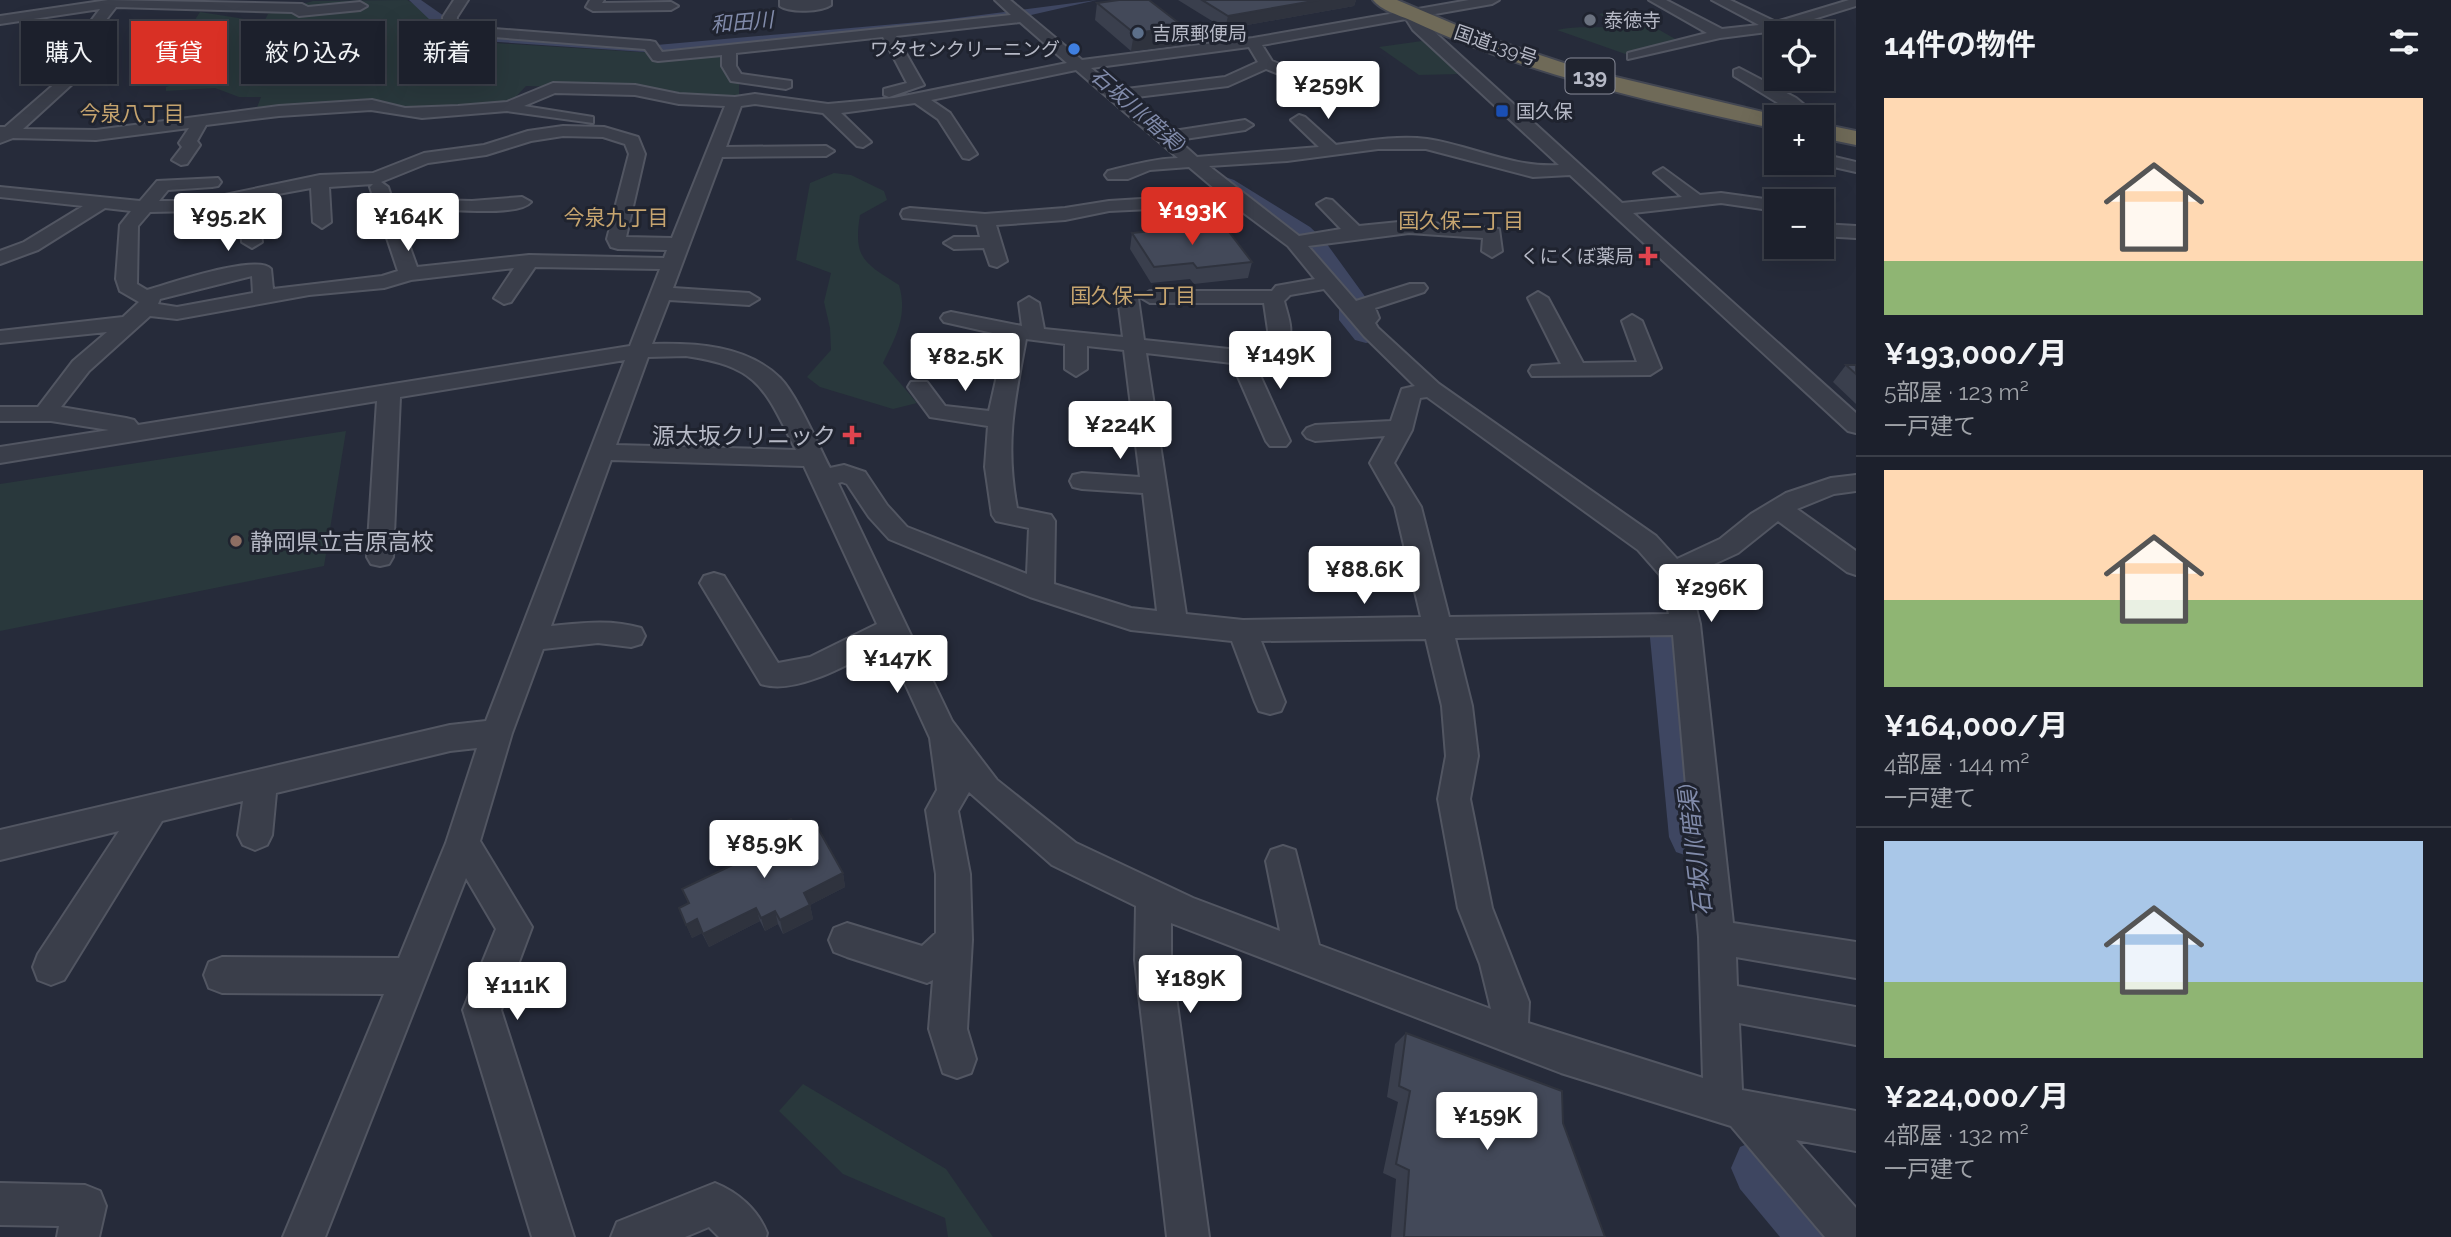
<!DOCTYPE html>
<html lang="ja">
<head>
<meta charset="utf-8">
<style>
  body { margin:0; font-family:Raleway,"Noto Sans JP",sans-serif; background:#252834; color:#f1f3f6; height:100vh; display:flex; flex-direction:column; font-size:26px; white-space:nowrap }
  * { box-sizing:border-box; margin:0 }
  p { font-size:23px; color:#a0a3a9 }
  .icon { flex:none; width:38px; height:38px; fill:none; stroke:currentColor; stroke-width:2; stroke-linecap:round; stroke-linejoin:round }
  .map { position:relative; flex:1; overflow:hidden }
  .sheet { display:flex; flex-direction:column; background:#1c202c; width:595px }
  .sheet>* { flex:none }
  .guide { position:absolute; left:21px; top:21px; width:665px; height:63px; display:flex; gap:14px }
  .fabs { position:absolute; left:1764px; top:21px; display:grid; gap:14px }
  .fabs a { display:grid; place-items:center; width:70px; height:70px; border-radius:0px; background:#1c202c; box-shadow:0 7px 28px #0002,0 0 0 2px #3a3e48; font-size:35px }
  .price { position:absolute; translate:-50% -60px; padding:0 16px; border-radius:7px; background:#fff; color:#222; font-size:23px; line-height:46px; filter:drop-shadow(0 2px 4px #0008) }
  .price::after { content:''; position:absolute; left:50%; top:42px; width:21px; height:16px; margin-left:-10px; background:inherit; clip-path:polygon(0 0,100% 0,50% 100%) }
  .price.selected { background:#d93025; color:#fff }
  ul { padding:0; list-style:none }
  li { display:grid; align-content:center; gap:14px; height:371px; padding:0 28px }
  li+li { border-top:2px solid #3a3e48 }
  li span { display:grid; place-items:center; height:217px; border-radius:0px; color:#555 }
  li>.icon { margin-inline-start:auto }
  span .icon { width:126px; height:126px; fill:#fffc; stroke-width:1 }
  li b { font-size:30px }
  h2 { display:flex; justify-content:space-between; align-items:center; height:84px; padding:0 28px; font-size:30px }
  .pill { padding:0 24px; border-radius:0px; background:#1c202c; box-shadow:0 7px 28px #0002,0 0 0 2px #3a3e48; font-size:24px; line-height:63px }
  .pill.selected { background:#d93025; color:#fff }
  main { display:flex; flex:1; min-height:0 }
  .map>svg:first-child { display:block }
  .green { fill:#29383c }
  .water { fill:#3e4661 }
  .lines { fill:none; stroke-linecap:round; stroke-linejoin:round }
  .river { fill:#3e4661; fill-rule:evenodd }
  .minor-casing { stroke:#525662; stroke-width:4 }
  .highway-casing { stroke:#424652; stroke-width:4 }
  .minor { fill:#3a3e4a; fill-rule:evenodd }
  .highway { fill:#6f6a58; fill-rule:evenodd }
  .wall { fill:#3a3f4d }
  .shaded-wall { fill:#2f333e }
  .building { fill:#434959; stroke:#2f333e; stroke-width:2 }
  .worship-dot { fill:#6b7280; stroke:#1f232f; stroke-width:2.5 }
  .service-dot { fill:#5c6f8a; stroke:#1f232f; stroke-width:2.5 }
  .shop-dot { fill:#3f7fe0; stroke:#1f232f; stroke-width:2.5 }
  .transit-dot { fill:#1a4fb4; stroke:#1f232f; stroke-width:2.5 }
  .health-dot { fill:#e0444e; stroke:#1f232f; stroke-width:2.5 }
  .education-dot { fill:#8d6e63; stroke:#1f232f; stroke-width:2.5 }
  .labels { text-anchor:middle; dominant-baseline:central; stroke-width:6; stroke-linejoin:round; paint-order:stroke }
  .far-poi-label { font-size:19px; fill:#b6b9c6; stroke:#1f232f; text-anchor:start }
  .far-street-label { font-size:19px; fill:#b6b9c6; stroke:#1f232f }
  .far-water-label { font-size:21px; font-style:italic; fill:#818baa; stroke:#1f232f }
  .shield { fill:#1f232f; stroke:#898c99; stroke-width:2 }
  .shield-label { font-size:21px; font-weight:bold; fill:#b6b9c6 }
  .far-neighbourhood-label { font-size:21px; fill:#c7a56f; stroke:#1f232f }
  .poi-label { font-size:23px; fill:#b6b9c6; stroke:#1f232f; text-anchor:end }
  .water-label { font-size:24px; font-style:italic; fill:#818baa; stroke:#1f232f }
</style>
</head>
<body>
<main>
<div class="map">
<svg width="1856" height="1237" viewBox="0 0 1856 1237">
  <rect width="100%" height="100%" fill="#262b3a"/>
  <g class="green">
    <path d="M407 0 430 13 428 28 432 39 638 52 722 53 725 72 739 82V98L686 97 669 90 526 86 506 107 256 110 261 97H239L215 88 166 91V87L183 81 197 64 169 60 200 12 264 22 268 14 313 1Z"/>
    <path d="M1609 12 1617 17 1633 15 1677 40 1631 56 1557 30C1579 25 1594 29 1617 26L1599 14Z"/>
    <path d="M1422 41 1460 74 1419 75 1379 47Z"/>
    <path d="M834 173 851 175 884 191 887 200 860 215C853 258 864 263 899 285 908 316 896 336 883 363L917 403 893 409 820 387 807 377 831 350 830 328 824 302 831 273 796 260 810 183Z"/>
    <path d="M346 431 324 566 0 631V484Z"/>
    <path d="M803 1084 946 1169 993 1237H948L945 1218 843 1174 779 1111Z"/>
  </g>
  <path class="water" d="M409 0H421L444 16 441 32 645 46 942 20 1097 0 1031 15 660 53 438 38 431 37 430 20Z"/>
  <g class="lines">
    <g class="river">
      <path d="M1225 177 1234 180 1310 227 1324 240 1369 302V319L1381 334 1377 340 1366 343 1355 340 1339 320V302L1304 252 1290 239 1216 190 1212 185 1216 180Z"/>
      <path d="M1669 612 1683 616 1689 627 1717 837 1710 852 1693 858 1676 852 1669 837 1649 627 1655 616Z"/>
      <path d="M1761 1138 1782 1147 1842 1215 1851 1237H1780L1740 1189 1731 1168 1740 1147Z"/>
    </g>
    <defs>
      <g id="minor">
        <path d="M108 0 302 4 308 7 360 2 367 6 360 10 299 16 292 12 116 7 102 25 93 65 23 129 96 130 279 106 372 100 405 108 458 106 507 102 553 83 635 85 679 94 735 97 755 94 828 104 894 98 1067 63 1020 22 896 36 924 85 889 97 884 95V89L907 83 883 37 736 53V66L741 74 791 81V87L786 89 731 81 722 66V55L658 61 653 60 645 49 443 33V17L454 0H468L457 17 456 26 650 41 655 42 662 52 1011 15 995 0H1010L1082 60 1253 38 1469 0H1499L1492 4 1418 17 1622 203 1682 197 1654 173 1663 168 1700 195 1721 193 1779 201H1776V211L1721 203 1633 213 1856 413V433L1848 431 1570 175 1533 177 1426 149H1378L1287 161 1209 166 1299 236 1341 229 1317 204 1326 199 1332 200 1359 226 1409 221 1499 229 1502 251 1492 257 1482 251 1483 238 1409 233 1308 246 1356 301 1410 284H1424L1427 288 1424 292 1375 308 1379 318 1375 323 1378 328 1439 384 1656 536 1677 559 1720 539 1751 514 1786 493 1831 478 1856 475V491L1834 494 1797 509 1856 551V575L1847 572 1778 521 1738 553 1688 576 1700 624 1733 923 1856 942V978L1736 957 1737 986 1856 1007V1045L1739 1023 1742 1090 1856 1111V1151L1796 1140 1856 1208V1237H1825L1731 1126 1561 1073 1171 923V960L1209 1237H1167L1135 960 1136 906 1052 865 969 792 958 811 970 874 972 940 967 1029 976 1059 971 1073 957 1078 943 1073 929 1029 933 980 927 983 847 957 834 952 829 940 834 928 847 923 922 946 936 933V874L926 810 937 790 930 738 887 644C854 661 797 696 761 684L700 583 704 576 714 573 724 576 778 663 810 657 877 624 804 466 611 460 551 626C582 623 611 619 641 628L645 636 641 644 631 647 598 643 543 649 512 733 480 841 532 927 501 1010 574 1237H532L463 1010 496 929 466 878 325 1237H283L384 994 222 993 209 988 204 975 209 962 222 957 399 958 446 843 477 748 450 751 276 793 272 835 267 845 255 850 243 845 238 835 243 801 162 821 64 980 51 985 38 980 33 967 38 954 119 831 0 860V830L450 725 486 721 625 360 400 397 393 557 389 564 380 566 371 564 367 557 377 401 0 463V447L109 430 51 421H0V407H38L73 361 107 332 0 343V331L123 317 139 302 120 291 116 279 120 225 131 211 105 208 38 250 0 264V251L24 242 83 206 0 197V187L140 201 157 181 218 178 221 182 218 186 212 187 168 190 159 201H196L320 175 373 173 424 153 484 145 528 131 563 126 604 127 638 137 645 154 626 237 672 238 725 106 679 104 635 95 555 93 524 106 593 117V123L507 111 422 118 371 110 279 116 206 125 197 141 200 145 187 164 181 165 172 160 182 147 179 143 189 128 96 140 13 138 0 143V127H5L81 61 84 43C73 45 31 55 25 54V48L38 42 86 35 88 25 100 9 0 24V16ZM1406 19 1413 30 1559 165C1513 168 1473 146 1427 139 1398 135 1365 141 1336 145L1305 117 1299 115 1291 120 1319 147 1197 157 1178 140 1245 130 1253 125 1245 120 1167 132 1128 98 1228 86 1266 69 1297 81H1307V75L1272 61 1262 45ZM1249 47 1258 62 1225 77 1118 90 1091 68ZM1076 70 1178 158C1153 159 1132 165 1108 171L1105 175 1108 179H1128L1150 170 1189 167 1221 194 1109 201 1065 208 985 214 910 208 903 210 901 214 903 218 977 225 980 237H954L944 243 954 249 984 248 990 265 997 267 1007 261 996 225 1065 220 1109 211 1233 205 1288 246 1315 279 1276 286 1272 291H1150L1140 297 1150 303H1264L1269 337 1238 350 1144 340 1138 298 1128 292 1118 298 1123 337 1044 329 1039 303 1029 297 1019 303 1022 326 951 312 944 314 941 318 944 322 1006 336 989 411 945 406 927 382H911L908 387 930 417 988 426 985 467 992 515 996 521 1029 528 1027 574 907 527 887 505 865 472 844 465 830 468C818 445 797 395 780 378 746 345 696 343 652 344L669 300 749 305 759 299 749 293 673 288 722 157 826 156 834 151 826 146 726 147 741 106 755 104 823 113 857 146 863 147 871 142 841 113 915 103 938 119 963 158 969 159 977 154 950 113 931 100ZM563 136 603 137 625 144 629 154 607 239 611 247 618 249 667 250 664 258 529 255 417 267 396 209C422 205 516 220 531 202L522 197 472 201 392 199 388 187 381 182 428 163 486 155 531 141ZM373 184 370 187 398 271 382 276 273 289 271 269C258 253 168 284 147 290L137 284 138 226 150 212 196 211 239 202 242 242 252 248 262 242 256 198 311 188 313 222 322 228 331 222 329 187ZM535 267 660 269 630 346 138 425 134 420 126 418 61 407 89 371 150 316 177 319 309 295 384 288 411 280 514 268 494 298 504 304 511 302ZM252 276 253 293 177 307 158 304 160 299ZM1324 289 1364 336 1415 386 1402 389 1391 421 1315 425 1307 428 1303 433 1307 438 1315 441 1385 436 1370 463 1395 507 1421 617 1243 620 1186 614 1146 353 1232 363 1266 441 1270 446H1286L1290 441 1253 360 1286 346C1295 331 1288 317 1284 301L1290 295ZM1026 339 1065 344V369L1076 376 1087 369V346L1124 350 1133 422 1102 420 1098 406H1082C1077 414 1077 425 1082 432L1135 437 1140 477 1082 473 1073 475 1070 481 1073 487 1082 489 1143 493 1157 611 1131 608 1054 584 1055 521 1051 515 1017 508C1005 445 1014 402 1026 339ZM686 356C760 367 764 388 796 450L616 445 648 357ZM1427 397 1638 550 1660 575 1669 614 1449 617 1421 507 1394 463 1412 430 1420 398ZM842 482 847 484 869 517 889 539 1030 597 1131 630 1232 641 1255 702 1259 711 1270 714 1281 711 1285 702 1261 641 1426 639 1442 706 1446 756 1438 799 1458 908 1480 964 1491 1009 1319 945 1295 850 1283 846 1271 850 1266 861 1280 931 1193 898 1076 843 997 780 952 721 838 483ZM1673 635 1699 937 1703 1078 1528 1023 1529 1002 1492 908 1470 799 1478 756 1472 706 1455 638Z"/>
        <path d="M590 0H604L602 3 671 2 678 6 671 10 593 11 586 7Z"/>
        <path d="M780 0H831V5C821 12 790 13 780 6Z"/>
        <path d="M1649 0H1666L1722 29 1759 25 1712 0H1730L1776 22 1849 0H1856V6L1775 31 1720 38 1628 59V53L1707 33Z"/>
        <path d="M1739 68 1796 98 1819 117H1801L1734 76V70Z"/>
        <path d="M1822 154 1856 162V172L1816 163H1822Z"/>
        <path d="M1787 163H1817L1814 167 1791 172 1782 167Z"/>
        <path d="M1822 224 1856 226V238L1822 236Z"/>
        <path d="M1538 292 1548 298 1583 363 1637 362 1622 321 1632 315 1642 321 1661 368 1650 375 1532 376 1529 371 1532 366 1561 364 1528 298Z"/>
        <path d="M0 1183 85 1185 100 1191 106 1206 99 1237H57L59 1226 0 1225Z"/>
        <path d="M715 1183C738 1192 758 1210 767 1233L766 1237H719L709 1227 685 1237H611L617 1222Z"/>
      </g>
      <g id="highway">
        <path d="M1373 0H1397L1482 36 1582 69 1784 117H1776V129C1652 102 1525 74 1410 20 1398 15 1381 10 1373 0Z"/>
        <path d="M1822 124 1856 131V145L1822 138Z"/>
      </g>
    </defs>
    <use href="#minor" class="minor-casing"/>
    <use href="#highway" class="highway-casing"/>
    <use href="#minor" class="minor"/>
    <use href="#highway" class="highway"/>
  </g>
  <g class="wall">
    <path d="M1178 0H1356L1354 6 1225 29Z"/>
    <path d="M1097 3 1184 27 1181 45 1131 51 1095 20Z"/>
    <path d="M1132 233 1252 262 1248 278 1194 284 1190 279 1151 283 1130 249Z"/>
    <path d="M1846 365H1856V404L1833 382Z"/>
    <path d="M774 827 798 831 843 873 845 887 810 905 813 919 783 934 778 924 765 931 760 921 709 947 702 933 692 938 679 908 688 903 682 889 778 843Z"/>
    <path d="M1406 1033 1563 1123 1605 1237H1391L1396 1179 1383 1173 1398 1102 1387 1097 1395 1044Z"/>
  </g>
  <g class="shaded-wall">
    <path d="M1319 0H1356L1354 6 1225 29 1228 16Z"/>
    <path d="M1184 27 1181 45 1131 51 1134 33Z"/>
    <path d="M843 873 845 887 810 905 813 919 783 934 780 920 804 893Z"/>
    <path d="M756 908 760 921 709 947 703 934Z"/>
    <path d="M775 911 778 924 765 931 761 918Z"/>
    <path d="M697 919 702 933 692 938 686 925Z"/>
  </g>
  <g class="building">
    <path d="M1119 0H1149L1184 27 1134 33 1097 3Z"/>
    <path d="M1202 0H1319L1228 16Z"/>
    <path d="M1223 224 1252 262 1197 268 1193 263 1154 267 1132 233Z"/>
    <path d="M1846 365H1856V374Z"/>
    <path d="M791 819 798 831 815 823 843 873 804 893 810 905 780 920 775 911 761 918 756 908 703 934 697 919 686 925 679 908 689 903 682 889 781 842 774 827Z"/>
    <path d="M1406 1033 1562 1091 1563 1123 1605 1237H1404L1409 1170 1396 1164 1410 1091 1399 1086Z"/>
  </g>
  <circle class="worship-dot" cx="1590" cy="20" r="7"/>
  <circle class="service-dot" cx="1138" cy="33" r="7"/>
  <circle class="shop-dot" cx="1074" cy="49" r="7"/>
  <rect class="transit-dot" x="1495" y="104" width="14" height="14" rx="3.5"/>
  <g class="health-dot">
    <path d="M1644.5 245.5h7v7h7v7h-7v7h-7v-7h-7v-7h7z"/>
    <path d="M848.5 424.5h7v7h7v7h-7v7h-7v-7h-7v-7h7z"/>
  </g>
  <circle class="education-dot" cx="236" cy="541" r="7"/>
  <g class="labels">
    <g class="far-poi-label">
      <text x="1604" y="20">泰徳寺</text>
      <text x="1152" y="33">吉原郵便局</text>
      <text x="1060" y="49" text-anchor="end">ワタセンクリーニング</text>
      <text x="1516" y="111">国久保</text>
      <text x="1634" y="256" text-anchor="end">くにくぼ薬局</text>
    </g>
    <g class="far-street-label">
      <text transform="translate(1496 45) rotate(19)">国道139号</text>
    </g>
    <g class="far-water-label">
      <text transform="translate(742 22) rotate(-5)">和田川</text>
      <text transform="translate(1138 110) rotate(41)">石坂川(暗渠)</text>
    </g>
    <rect class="shield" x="1565.5" y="58.5" width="49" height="35" rx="5"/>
    <g class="shield-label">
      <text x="1590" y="76">139</text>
    </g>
    <g class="far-neighbourhood-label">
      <text x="132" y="113">今泉八丁目</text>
      <text x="616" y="217">今泉九丁目</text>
      <text x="1461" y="220">国久保二丁目</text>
      <text x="1133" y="295">国久保一丁目</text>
    </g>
    <g class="poi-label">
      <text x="836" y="435">源太坂クリニック</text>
      <text x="250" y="541" text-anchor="start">静岡県立吉原高校</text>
    </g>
    <g class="water-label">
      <text transform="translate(1695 850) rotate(-97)">石坂川(暗渠)</text>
    </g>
  </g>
</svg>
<div class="fabs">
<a><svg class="icon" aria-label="locate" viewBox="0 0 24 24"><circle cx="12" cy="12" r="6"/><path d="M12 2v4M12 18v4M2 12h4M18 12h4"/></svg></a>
<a>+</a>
<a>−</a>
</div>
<b class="price" style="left:1328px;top:121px">¥259K</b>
<b class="price selected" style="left:1192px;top:247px">¥193K</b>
<b class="price" style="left:228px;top:253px">¥95.2K</b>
<b class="price" style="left:408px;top:253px">¥164K</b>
<b class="price" style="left:1280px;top:391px">¥149K</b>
<b class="price" style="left:965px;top:393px">¥82.5K</b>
<b class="price" style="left:1120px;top:461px">¥224K</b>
<b class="price" style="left:1364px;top:606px">¥88.6K</b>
<b class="price" style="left:1711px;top:624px">¥296K</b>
<b class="price" style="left:897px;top:695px">¥147K</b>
<b class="price" style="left:764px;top:880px">¥85.9K</b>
<b class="price" style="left:1190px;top:1015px">¥189K</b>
<b class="price" style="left:517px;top:1022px">¥111K</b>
<b class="price" style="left:1487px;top:1152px">¥159K</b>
<div class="guide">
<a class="pill">購入</a>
<a class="pill selected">賃貸</a>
<a class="pill">絞り込み</a>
<a class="pill">新着</a>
</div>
</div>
<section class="sheet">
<h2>14件の物件<svg class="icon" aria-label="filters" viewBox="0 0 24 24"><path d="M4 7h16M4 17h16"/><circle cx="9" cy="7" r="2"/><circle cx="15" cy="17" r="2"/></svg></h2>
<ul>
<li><span style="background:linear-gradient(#ffd9b3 75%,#8fb573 0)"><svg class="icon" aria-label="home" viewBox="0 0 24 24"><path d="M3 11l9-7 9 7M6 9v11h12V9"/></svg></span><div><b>¥193,000/月</b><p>5部屋 · 123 m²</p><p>一戸建て</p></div></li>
<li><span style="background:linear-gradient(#ffd9b3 60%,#8fb573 0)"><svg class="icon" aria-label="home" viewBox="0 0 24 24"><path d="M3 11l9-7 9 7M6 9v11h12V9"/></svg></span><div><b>¥164,000/月</b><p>4部屋 · 144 m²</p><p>一戸建て</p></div></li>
<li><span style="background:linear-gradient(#a9c7e8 65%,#8fb573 0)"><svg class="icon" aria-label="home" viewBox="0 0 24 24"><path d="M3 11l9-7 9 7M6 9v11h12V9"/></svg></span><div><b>¥224,000/月</b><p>4部屋 · 132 m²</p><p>一戸建て</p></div></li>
</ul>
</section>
</main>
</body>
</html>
